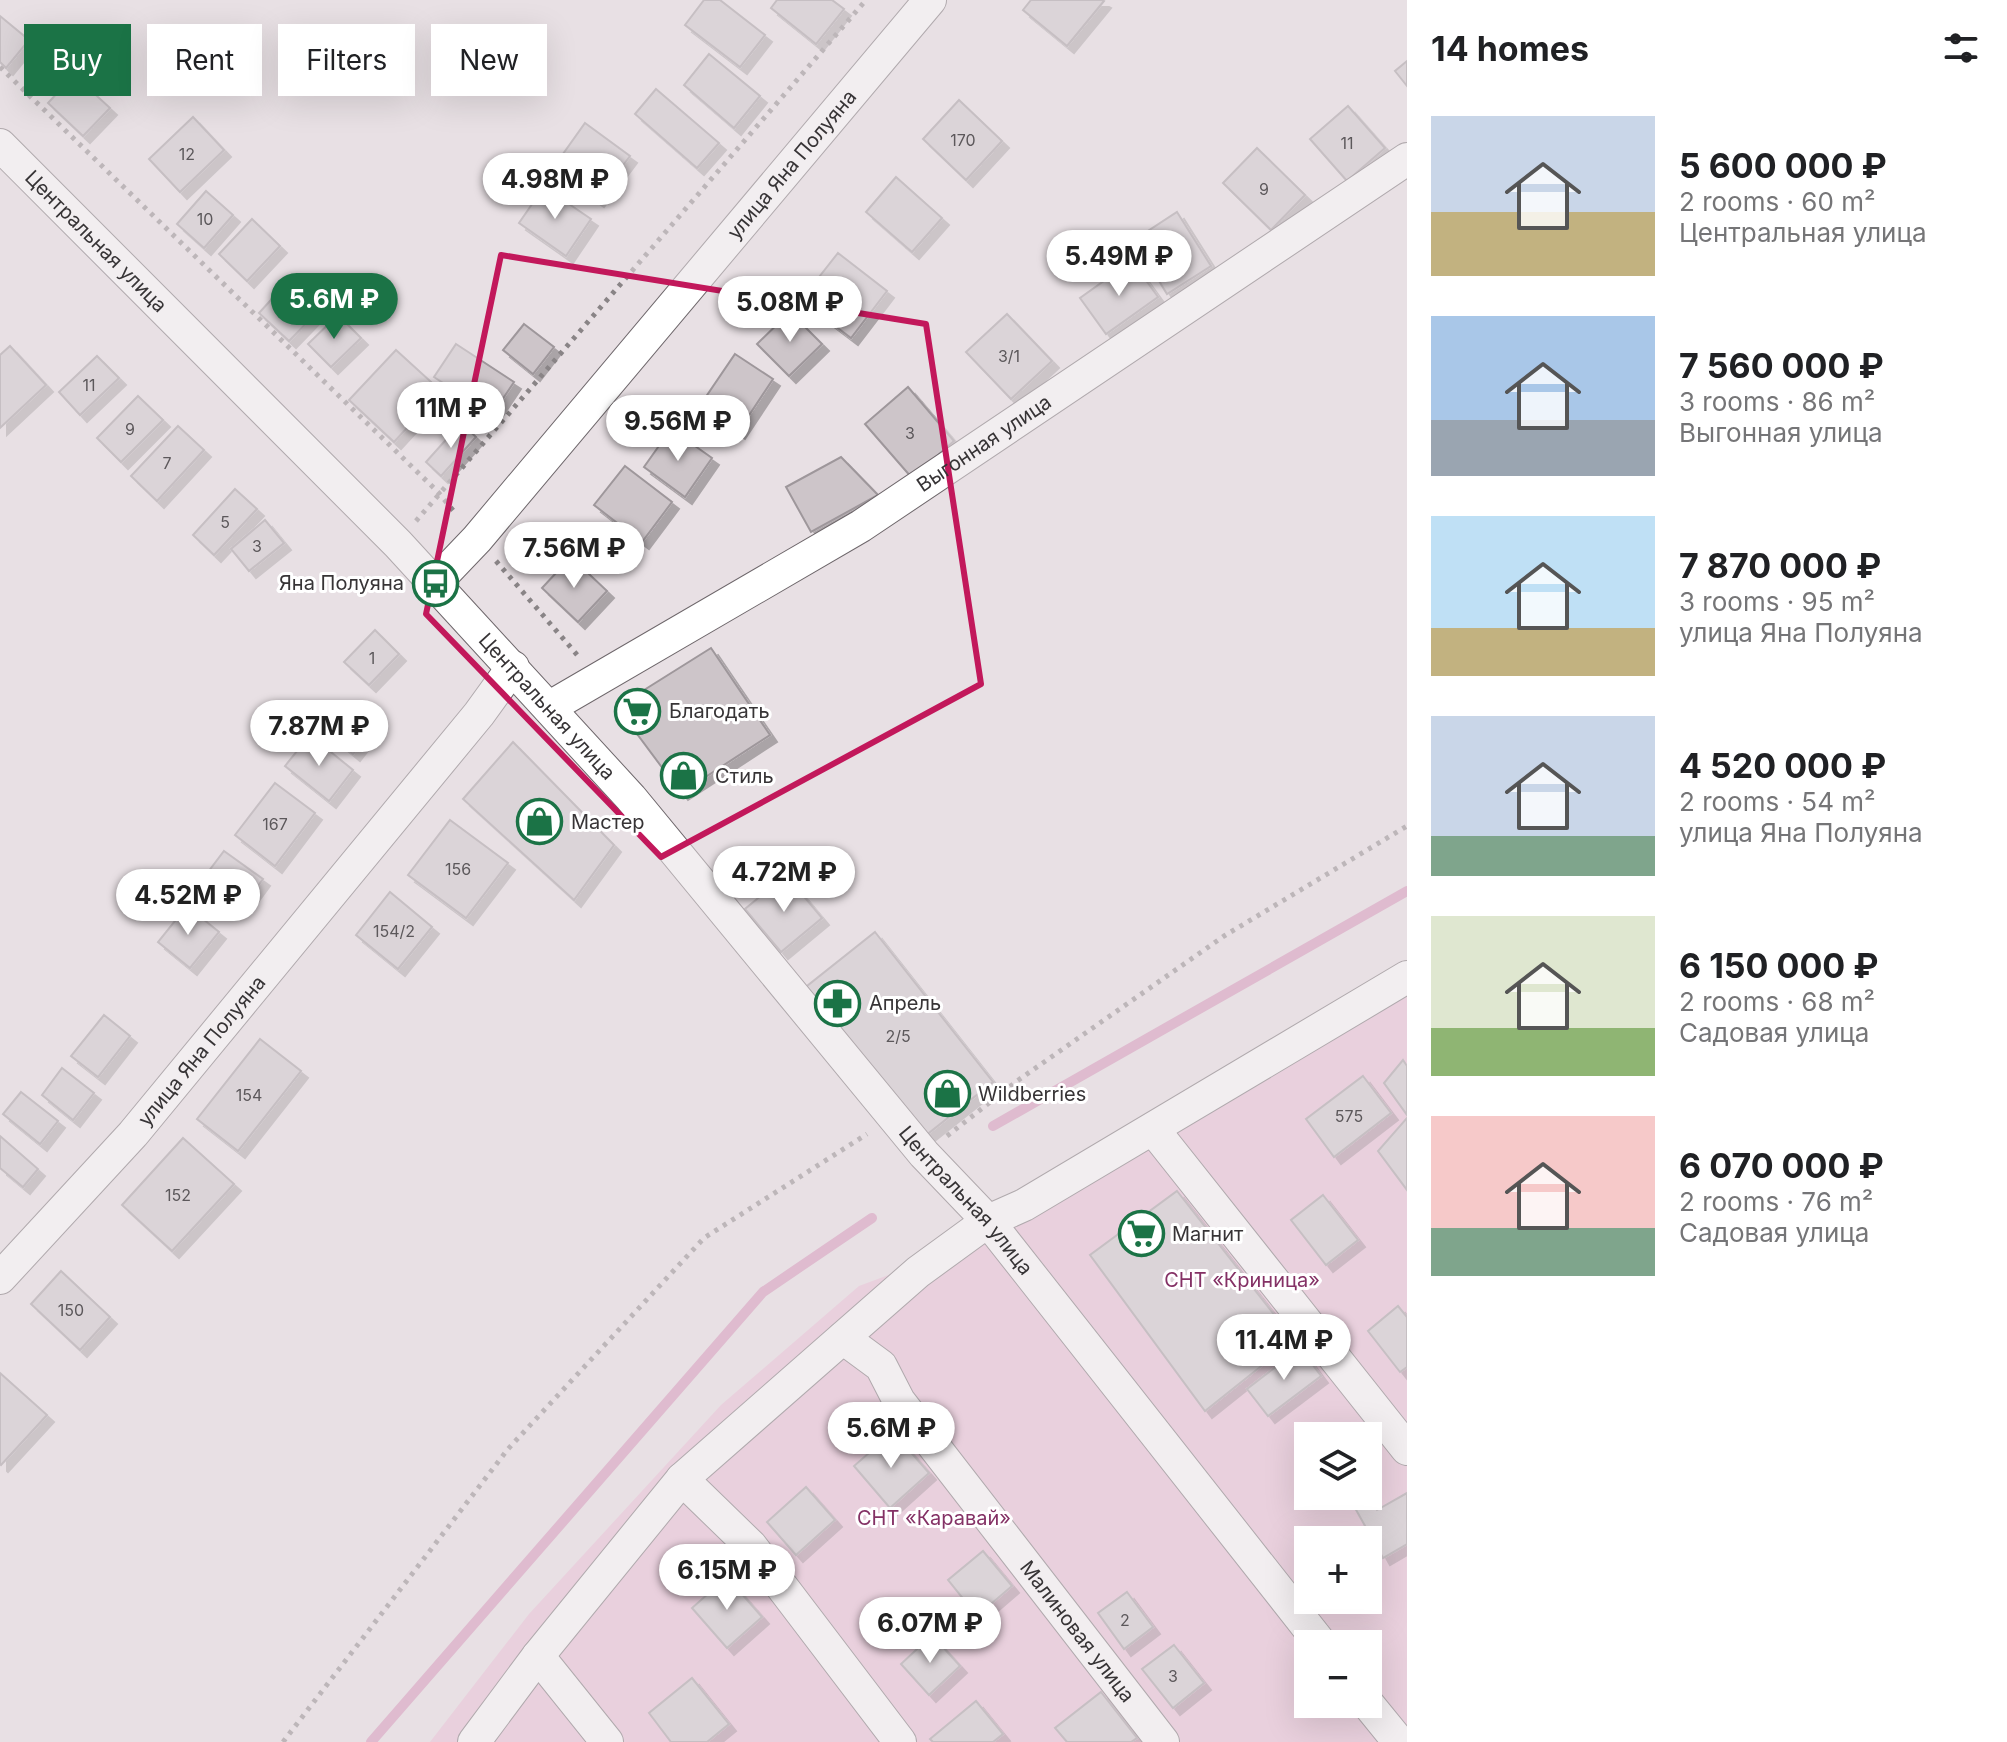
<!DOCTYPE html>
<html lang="en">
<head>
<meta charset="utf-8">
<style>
  body { margin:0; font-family:Inter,sans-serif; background:#f6f6f6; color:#202124; height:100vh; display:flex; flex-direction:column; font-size:30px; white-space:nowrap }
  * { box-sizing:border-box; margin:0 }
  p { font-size:26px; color:#757577 }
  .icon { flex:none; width:44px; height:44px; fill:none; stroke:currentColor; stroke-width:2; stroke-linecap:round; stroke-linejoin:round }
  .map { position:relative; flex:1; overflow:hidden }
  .side { display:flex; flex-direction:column; background:#fff; width:600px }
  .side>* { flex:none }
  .banner { position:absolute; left:24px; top:24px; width:760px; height:72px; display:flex; gap:16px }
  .fabs { position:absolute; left:1294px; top:1422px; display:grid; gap:16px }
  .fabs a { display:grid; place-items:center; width:88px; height:88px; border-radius:0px; background:#fff; box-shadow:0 8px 32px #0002; font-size:40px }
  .price { position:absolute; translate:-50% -68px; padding:0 18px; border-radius:28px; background:#fff; color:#222; font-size:26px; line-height:52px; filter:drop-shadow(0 2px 4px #0008) }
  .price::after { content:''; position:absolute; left:50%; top:48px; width:24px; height:18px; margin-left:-12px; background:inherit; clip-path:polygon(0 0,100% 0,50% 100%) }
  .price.active { background:#1b7346; color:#fff }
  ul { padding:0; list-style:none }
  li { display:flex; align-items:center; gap:24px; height:200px; padding:0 24px }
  li span { display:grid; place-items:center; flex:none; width:224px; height:160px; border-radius:0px; color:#555 }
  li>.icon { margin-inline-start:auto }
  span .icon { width:96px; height:96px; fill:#fffc; stroke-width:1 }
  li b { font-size:34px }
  h2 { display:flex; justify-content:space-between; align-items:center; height:96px; padding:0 24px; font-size:34px }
  .pill { padding:0 28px; border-radius:0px; background:#fff; box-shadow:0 8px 32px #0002; font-size:28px; line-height:72px }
  .pill.active { background:#1b7346; color:#fff }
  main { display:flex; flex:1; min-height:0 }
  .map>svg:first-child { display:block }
  .green { fill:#eabdd5; fill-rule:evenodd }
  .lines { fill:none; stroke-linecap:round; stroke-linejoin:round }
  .stream { stroke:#d48eb5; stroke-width:10 }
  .building { fill:#cdc5c9; stroke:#9e979b; stroke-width:2; filter:url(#shadow) }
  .minor-casing { stroke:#6e676b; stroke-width:34 }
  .path { stroke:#898486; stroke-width:5; stroke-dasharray:4 6; stroke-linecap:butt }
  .minor { stroke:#fff; stroke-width:32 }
  .marked { fill:none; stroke:#c2185b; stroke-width:6; stroke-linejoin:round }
  .labels { text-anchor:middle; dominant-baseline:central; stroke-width:6; stroke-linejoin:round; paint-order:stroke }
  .number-label { font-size:16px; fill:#5c585b }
  .street-label { font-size:20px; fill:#373436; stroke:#fff }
  .poi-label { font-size:20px; fill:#373436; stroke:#fff; text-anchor:start }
  .park-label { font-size:20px; fill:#843165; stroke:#fff }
</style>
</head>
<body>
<main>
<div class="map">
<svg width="1407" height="1742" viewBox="0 0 1407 1742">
  <defs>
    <filter id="shadow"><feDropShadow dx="7" dy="7" stdDeviation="0" flood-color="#0004"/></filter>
  </defs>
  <rect width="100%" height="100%" fill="#e8e0e4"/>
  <path class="green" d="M1407 994V1742H430L529 1614 721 1405 859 1286 996 1235ZM1308 1436H1368V1496H1308ZM1308 1540H1368V1600H1308ZM1308 1644H1368V1704H1308Z"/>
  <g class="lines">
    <g class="stream">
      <path d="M993 1126 1407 891"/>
      <path d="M371 1742 763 1292 872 1218"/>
    </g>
  </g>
  <g class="building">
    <path d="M704 0H720L765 35 740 67 685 25Z"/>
    <path d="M777 0H832L844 9 816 44 771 8Z"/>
    <path d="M1031 0H1102L1104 1 1067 46 1023 10Z"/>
    <path d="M0 16 29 40 6 68 0 62Z"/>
    <path d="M709 54 760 96 734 128 684 85Z"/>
    <path d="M1407 61V86L1395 71Z"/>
    <path d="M74 75 110 108 83 136 48 103Z"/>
    <path d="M656 89 719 143 697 168 635 114Z"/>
    <path d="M959 100 1002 141 966 180 923 139Z"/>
    <path d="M1348 106 1385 148 1347 181 1310 139Z"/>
    <path d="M193 117 224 150 180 192 149 159Z"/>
    <path d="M585 123 630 156 597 200 553 168Z"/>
    <path d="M1257 148 1305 195 1271 230 1223 183Z"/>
    <path d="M896 177 942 218 912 252 866 212Z"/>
    <path d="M544 187 591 219 566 256 519 223Z"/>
    <path d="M206 191 233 215 204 248 177 224Z"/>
    <path d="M1177 212 1211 266 1167 294 1134 240Z"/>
    <path d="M252 219 280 246 247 281 219 254Z"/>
    <path d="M838 253 887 291 851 338 801 300Z"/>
    <path d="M1132 261 1158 297 1106 334 1080 298Z"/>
    <path d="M291 278 322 307 289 341 259 313Z"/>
    <path d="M790 312 822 344 789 376 757 344Z"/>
    <path d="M1007 314 1052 361 1011 399 966 352Z"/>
    <path d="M338 315 361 338 331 367 308 344Z"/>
    <path d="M524 324 554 347 533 374 503 350Z"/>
    <path d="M456 344 514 382 492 415 434 377Z"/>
    <path d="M10 346 46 385 0 428V355Z"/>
    <path d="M396 350 441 391 394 442 349 400Z"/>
    <path d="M735 354 773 379 738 432 699 407Z"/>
    <path d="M97 356 119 378 80 415 59 392Z"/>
    <path d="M908 387 954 441 912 478 865 424Z"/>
    <path d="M138 396 163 420 121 462 97 438Z"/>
    <path d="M461 423 476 437 441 476 426 462Z"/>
    <path d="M178 426 204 450 157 501 131 476Z"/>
    <path d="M671 429 712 458 685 497 644 467Z"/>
    <path d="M841 457 878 495 811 532 786 487Z"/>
    <path d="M625 466 672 502 642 542 594 505Z"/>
    <path d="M235 489 257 509 214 555 193 535Z"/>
    <path d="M265 520 284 543 249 571 231 549Z"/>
    <path d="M571 557 607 591 578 622 542 588Z"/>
    <path d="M375 630 399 654 369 685 344 662Z"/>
    <path d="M711 648 770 735 681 793 617 707Z"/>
    <path d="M344 709 371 731 353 754 325 731Z"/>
    <path d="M310 735 353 770 329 801 285 766Z"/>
    <path d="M513 742 614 845 574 900 463 799Z"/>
    <path d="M275 783 315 813 275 866 235 835Z"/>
    <path d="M450 820 508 863 466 918 408 875Z"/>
    <path d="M224 851 263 879 241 909 202 880Z"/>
    <path d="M786 875 822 918 781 952 745 909Z"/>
    <path d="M390 892 432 927 398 969 356 935Z"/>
    <path d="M187 906 219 932 190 968 158 942Z"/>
    <path d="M875 932 993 1082 920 1140 802 990Z"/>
    <path d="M104 1015 130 1036 98 1077 71 1056Z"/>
    <path d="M260 1039 301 1071 238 1151 197 1119Z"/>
    <path d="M1403 1060 1407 1066V1115L1384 1083Z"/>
    <path d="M62 1068 94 1093 73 1120 42 1095Z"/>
    <path d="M1363 1076 1391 1113 1334 1157 1306 1119Z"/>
    <path d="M21 1092 58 1121 40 1144 3 1114Z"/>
    <path d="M1407 1118V1190L1378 1151Z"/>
    <path d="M0 1136 38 1169 23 1187 0 1168Z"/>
    <path d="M183 1138 234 1184 172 1251 122 1205Z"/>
    <path d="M1177 1191 1294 1340 1205 1411 1090 1255Z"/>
    <path d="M1323 1195 1358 1240 1326 1265 1291 1220Z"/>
    <path d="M61 1271 110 1317 80 1350 31 1304Z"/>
    <path d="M1398 1306 1407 1317V1367L1400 1372 1368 1331Z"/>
    <path d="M1300 1348 1321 1376 1268 1416 1247 1389Z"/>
    <path d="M0 1373 47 1415 1 1465 0 1464Z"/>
    <path d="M893 1432 929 1473 890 1508 854 1466Z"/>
    <path d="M806 1487 835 1520 796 1555 767 1522Z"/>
    <path d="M1407 1493V1544L1383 1558 1350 1499 1368 1494 1377 1510Z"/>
    <path d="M983 1551 1012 1586 977 1616 948 1580Z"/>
    <path d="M727 1577 762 1617 727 1648 692 1608Z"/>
    <path d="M1127 1592 1153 1627 1124 1649 1098 1613Z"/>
    <path d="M932 1635 960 1666 929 1695 901 1664Z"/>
    <path d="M1174 1645 1204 1683 1173 1708 1142 1669Z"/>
    <path d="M692 1678 729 1724 707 1742H671L649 1713Z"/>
    <path d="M1101 1692 1137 1738 1131 1742H1067L1055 1728Z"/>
    <path d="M976 1701 1003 1734 993 1742H933L930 1739Z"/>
  </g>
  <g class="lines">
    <defs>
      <g id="minor">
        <path id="s1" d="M0 145 398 544 631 798 924 1154 988 1221 1321 1644"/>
        <path id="s2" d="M435 583 477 539 930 0"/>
        <path id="s3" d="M550 707 861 526 1407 159"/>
        <path d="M1153 1129 1407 1449"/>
        <path id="s4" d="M0 1278 133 1134 479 714 513 667"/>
        <path id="s5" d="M843 1338 881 1366 899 1401 1163 1742"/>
        <path d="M682 1479 751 1546 900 1742"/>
        <path d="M538 1656 607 1742"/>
        <path d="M1368 1704 1399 1742"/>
        <path d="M474 1742 538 1656 682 1479 918 1272 988 1221 1024 1205 1407 977"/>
      </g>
    </defs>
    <use href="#minor" class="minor-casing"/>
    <g class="path">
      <path d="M0 67 438 492 456 514"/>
      <path d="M416 521 866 0"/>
      <path d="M496 561 579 657"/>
      <path d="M947 1136 1017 1081 1224 936 1407 826"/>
      <path d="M283 1742 508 1449 704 1238 867 1134"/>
    </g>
    <use href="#minor" class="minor"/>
  </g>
  <path d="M0 0H1407V1742H0ZM501 255 926 324 981 684 661 857 426 614Z" fill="#e8e0e4" fill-opacity=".55" fill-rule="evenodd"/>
  <path class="marked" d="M501 255 926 324 981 684 661 857 426 614Z"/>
  <defs>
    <symbol id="bus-ring" viewBox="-11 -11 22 22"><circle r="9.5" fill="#fff" stroke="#1b7346" stroke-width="1.5"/><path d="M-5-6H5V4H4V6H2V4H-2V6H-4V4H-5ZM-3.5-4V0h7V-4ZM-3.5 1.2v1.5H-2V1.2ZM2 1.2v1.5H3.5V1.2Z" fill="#1b7346"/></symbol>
    <symbol id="supermarket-ring" viewBox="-11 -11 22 22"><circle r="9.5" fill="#fff" stroke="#1b7346" stroke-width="1.5"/><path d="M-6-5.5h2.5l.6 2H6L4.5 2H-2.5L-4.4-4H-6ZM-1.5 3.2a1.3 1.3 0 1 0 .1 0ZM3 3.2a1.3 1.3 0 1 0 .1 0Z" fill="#1b7346"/></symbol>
    <symbol id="shop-ring" viewBox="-11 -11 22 22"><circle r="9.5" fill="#fff" stroke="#1b7346" stroke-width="1.5"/><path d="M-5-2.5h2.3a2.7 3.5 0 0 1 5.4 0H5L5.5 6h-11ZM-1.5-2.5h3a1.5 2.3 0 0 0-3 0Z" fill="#1b7346"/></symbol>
    <symbol id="pharmacy-ring" viewBox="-11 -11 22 22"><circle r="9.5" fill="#fff" stroke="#1b7346" stroke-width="1.5"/><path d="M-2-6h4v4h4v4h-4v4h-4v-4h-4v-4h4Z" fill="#1b7346"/></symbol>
  </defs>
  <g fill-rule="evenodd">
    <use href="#bus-ring" x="410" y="558" width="51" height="51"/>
    <use href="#supermarket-ring" x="612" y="686" width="51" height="51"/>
    <use href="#shop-ring" x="658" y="750" width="51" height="51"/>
    <use href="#shop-ring" x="514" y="796" width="51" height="51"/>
    <use href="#pharmacy-ring" x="812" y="978" width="51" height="51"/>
    <use href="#shop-ring" x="922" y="1068" width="51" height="51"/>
    <use href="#supermarket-ring" x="1116" y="1208" width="51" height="51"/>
  </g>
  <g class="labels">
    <g class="number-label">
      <text x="963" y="140">170</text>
      <text x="1347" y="143">11</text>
      <text x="187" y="154">12</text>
      <text x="1264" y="189">9</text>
      <text x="205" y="219">10</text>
      <text x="1009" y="356">3/1</text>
      <text x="89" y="385">11</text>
      <text x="130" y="429">9</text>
      <text x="910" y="433">3</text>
      <text x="167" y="463">7</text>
      <text x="225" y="522">5</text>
      <text x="257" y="546">3</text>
      <text x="372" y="658">1</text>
      <text x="275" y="824">167</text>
      <text x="458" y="869">156</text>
      <text x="394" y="931">154/2</text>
      <text x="898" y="1036">2/5</text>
      <text x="249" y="1095">154</text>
      <text x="1349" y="1116">575</text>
      <text x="178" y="1195">152</text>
      <text x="71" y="1310">150</text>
      <text x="1125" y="1620">2</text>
      <text x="1173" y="1676">3</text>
    </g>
    <g class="street-label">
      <text stroke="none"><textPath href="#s2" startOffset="550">улица Яна Полуяна</textPath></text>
      <text stroke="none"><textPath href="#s1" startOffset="136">Центральная улица</textPath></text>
      <text stroke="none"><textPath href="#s3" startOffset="508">Выгонная улица</textPath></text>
      <text stroke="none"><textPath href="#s1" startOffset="784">Центральная улица</textPath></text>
      <text stroke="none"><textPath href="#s4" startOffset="304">улица Яна Полуяна</textPath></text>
      <text stroke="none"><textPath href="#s1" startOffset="1432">Центральная улица</textPath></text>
      <text stroke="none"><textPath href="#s5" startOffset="378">Малиновая улица</textPath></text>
    </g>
    <g class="poi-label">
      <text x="404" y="583" text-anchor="end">Яна Полуяна</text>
      <text x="669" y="711">Благодать</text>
      <text x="715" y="776">Стиль</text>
      <text x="571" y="822">Мастер</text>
      <text x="869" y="1003">Апрель</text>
      <text x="978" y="1094">Wildberries</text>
      <text x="1172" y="1234">Магнит</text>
    </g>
    <g class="park-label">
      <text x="1242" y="1280">СНТ «Криница»</text>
      <text x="934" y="1518">СНТ «Каравай»</text>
    </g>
  </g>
</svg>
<div class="fabs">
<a><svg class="icon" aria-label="layers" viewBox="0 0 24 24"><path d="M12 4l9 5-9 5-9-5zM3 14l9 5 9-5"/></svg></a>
<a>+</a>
<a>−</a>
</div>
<b class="price" style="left:555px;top:221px">4.98M ₽</b>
<b class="price" style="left:1119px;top:298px">5.49M ₽</b>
<b class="price active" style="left:334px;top:341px">5.6M ₽</b>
<b class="price" style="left:790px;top:344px">5.08M ₽</b>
<b class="price" style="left:451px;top:450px">11M ₽</b>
<b class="price" style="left:678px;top:463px">9.56M ₽</b>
<b class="price" style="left:574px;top:590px">7.56M ₽</b>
<b class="price" style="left:319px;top:768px">7.87M ₽</b>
<b class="price" style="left:784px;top:914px">4.72M ₽</b>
<b class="price" style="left:188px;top:937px">4.52M ₽</b>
<b class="price" style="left:1284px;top:1382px">11.4M ₽</b>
<b class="price" style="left:891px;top:1470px">5.6M ₽</b>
<b class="price" style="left:727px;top:1612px">6.15M ₽</b>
<b class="price" style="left:930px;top:1665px">6.07M ₽</b>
<div class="banner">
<a class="pill active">Buy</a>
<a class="pill">Rent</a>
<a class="pill">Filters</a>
<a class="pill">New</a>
</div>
</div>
<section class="side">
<h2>14 homes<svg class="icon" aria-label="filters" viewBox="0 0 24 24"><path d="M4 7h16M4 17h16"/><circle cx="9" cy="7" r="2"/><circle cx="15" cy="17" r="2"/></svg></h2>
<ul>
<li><span style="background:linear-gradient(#c9d6e8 60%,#c2b280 0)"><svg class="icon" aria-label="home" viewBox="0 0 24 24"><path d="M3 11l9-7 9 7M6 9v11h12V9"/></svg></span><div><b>5 600 000 ₽</b><p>2 rooms · 60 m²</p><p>Центральная улица</p></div></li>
<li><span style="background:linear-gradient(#a9c7e8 65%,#9aa5b1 0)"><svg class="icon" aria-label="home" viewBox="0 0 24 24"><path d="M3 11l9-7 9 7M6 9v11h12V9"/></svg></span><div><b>7 560 000 ₽</b><p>3 rooms · 86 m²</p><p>Выгонная улица</p></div></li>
<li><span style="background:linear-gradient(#bfe0f5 70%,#c2b280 0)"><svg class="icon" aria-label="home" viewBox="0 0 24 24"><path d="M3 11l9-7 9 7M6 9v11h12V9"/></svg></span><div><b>7 870 000 ₽</b><p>3 rooms · 95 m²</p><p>улица Яна Полуяна</p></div></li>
<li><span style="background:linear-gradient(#c9d6e8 75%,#7fa58c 0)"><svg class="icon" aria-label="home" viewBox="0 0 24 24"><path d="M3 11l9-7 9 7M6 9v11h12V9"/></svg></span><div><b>4 520 000 ₽</b><p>2 rooms · 54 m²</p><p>улица Яна Полуяна</p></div></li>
<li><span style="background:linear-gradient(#dfe7d0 70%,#8fb573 0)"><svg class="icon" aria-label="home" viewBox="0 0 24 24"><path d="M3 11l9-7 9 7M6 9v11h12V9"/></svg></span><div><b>6 150 000 ₽</b><p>2 rooms · 68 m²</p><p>Садовая улица</p></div></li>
<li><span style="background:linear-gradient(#f6c9c9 70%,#7fa58c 0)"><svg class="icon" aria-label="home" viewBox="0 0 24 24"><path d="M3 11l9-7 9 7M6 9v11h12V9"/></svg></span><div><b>6 070 000 ₽</b><p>2 rooms · 76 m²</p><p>Садовая улица</p></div></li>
</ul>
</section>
</main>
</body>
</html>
